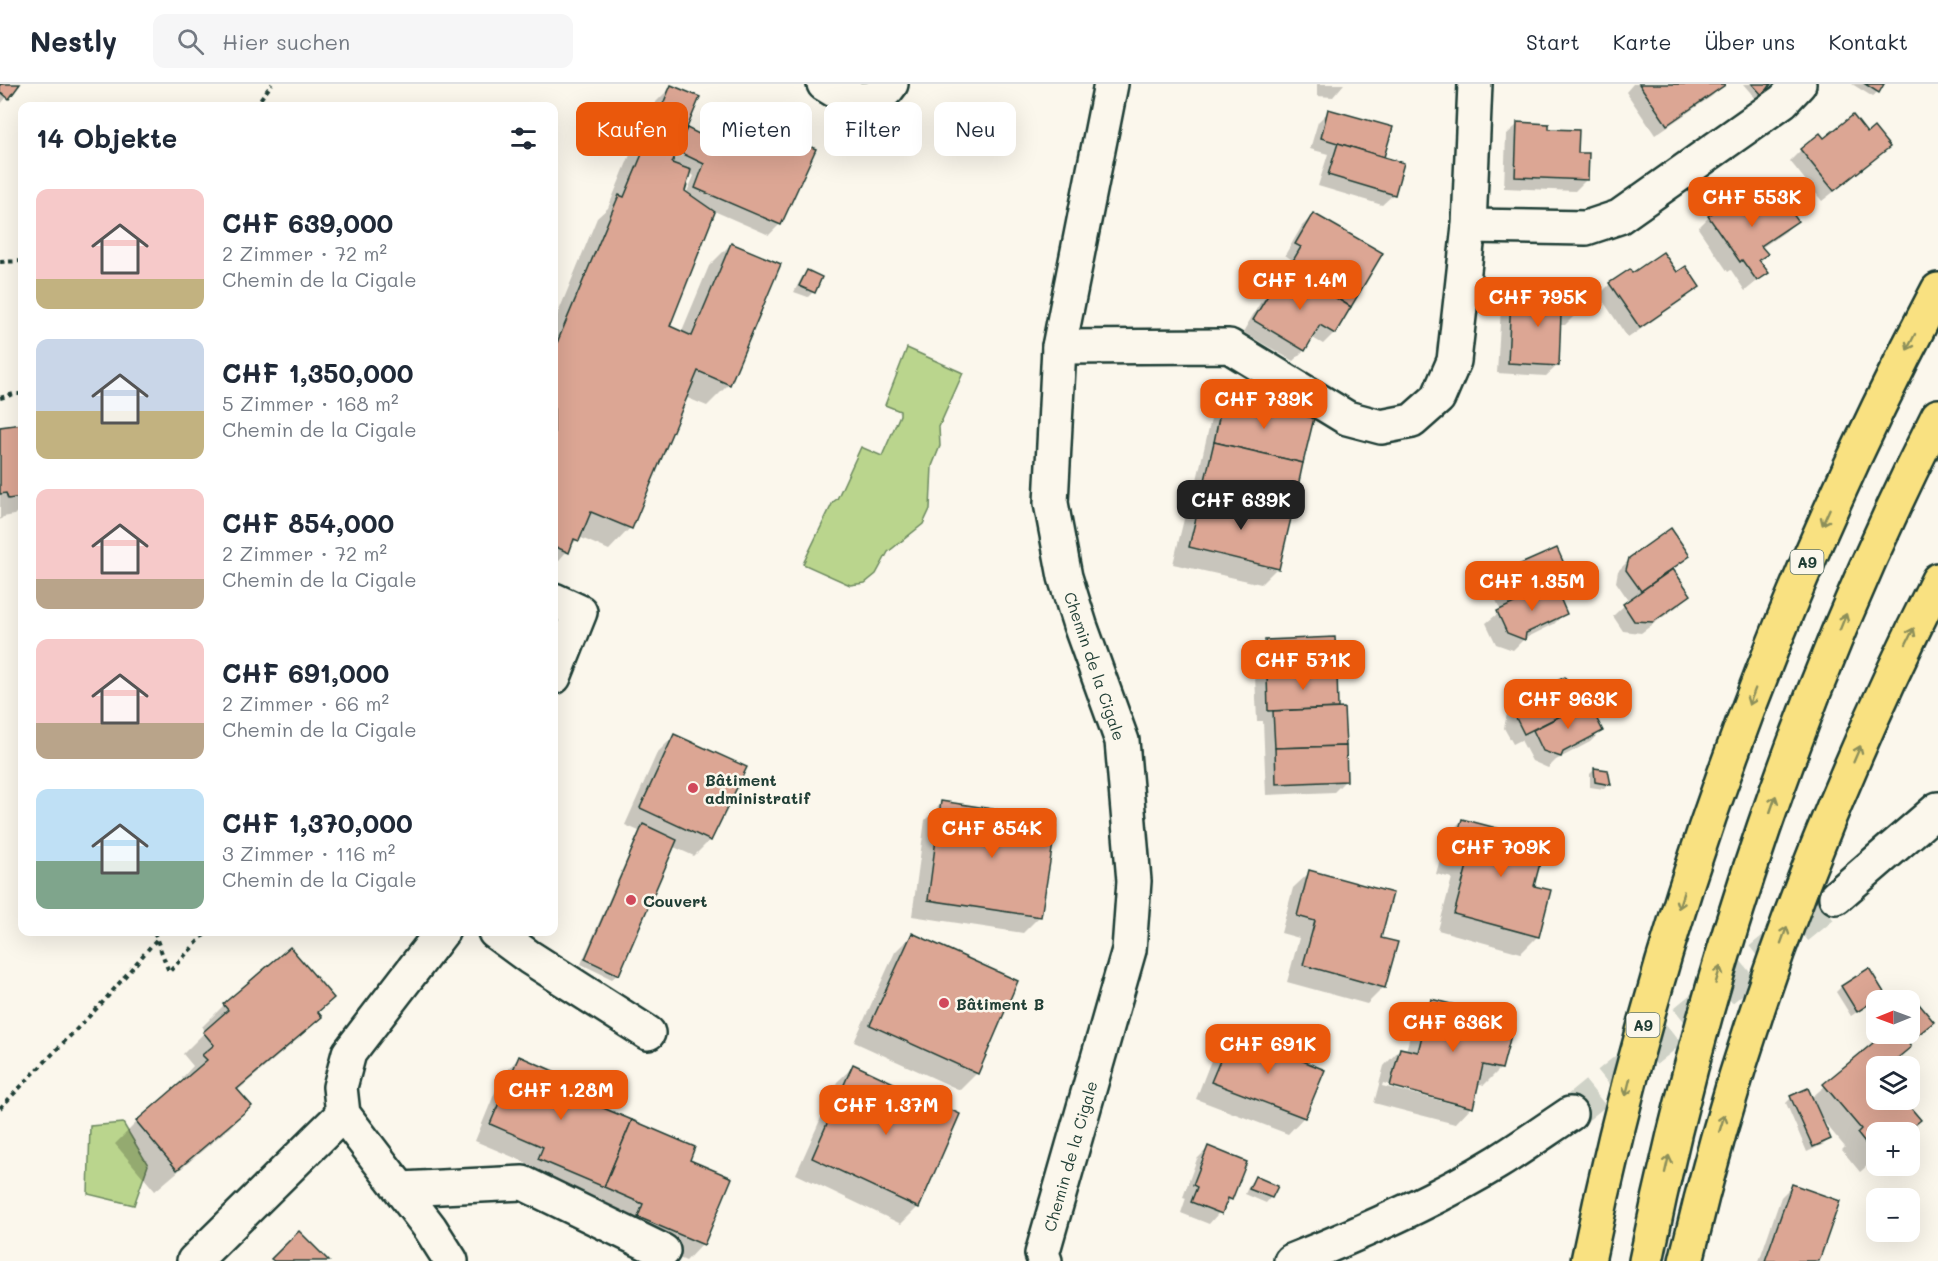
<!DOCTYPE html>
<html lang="de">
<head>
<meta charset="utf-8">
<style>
  body { margin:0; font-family:Mali,sans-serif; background:#f6f6f7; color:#1f2937; height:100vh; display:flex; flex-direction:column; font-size:22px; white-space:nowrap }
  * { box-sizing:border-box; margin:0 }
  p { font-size:20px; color:#747a83 }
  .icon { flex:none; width:33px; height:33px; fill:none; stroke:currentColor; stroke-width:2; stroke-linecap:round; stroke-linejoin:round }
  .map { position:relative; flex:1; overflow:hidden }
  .drawer { position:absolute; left:18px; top:18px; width:540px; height:834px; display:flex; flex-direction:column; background:#fff; border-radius:12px; box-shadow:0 6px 24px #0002 }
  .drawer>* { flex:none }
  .guide { position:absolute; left:576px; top:18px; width:570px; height:54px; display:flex; gap:12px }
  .needle { width:39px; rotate:269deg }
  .fabs { position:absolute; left:1866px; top:906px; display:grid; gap:12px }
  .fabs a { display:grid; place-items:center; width:54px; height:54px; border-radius:12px; background:#fff; box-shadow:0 6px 24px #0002; font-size:30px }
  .price { position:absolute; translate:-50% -51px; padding:0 14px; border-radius:12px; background:#ea580c; color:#fff; font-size:20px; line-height:39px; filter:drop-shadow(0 2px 3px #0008) }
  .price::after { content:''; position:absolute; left:50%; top:36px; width:18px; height:14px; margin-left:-9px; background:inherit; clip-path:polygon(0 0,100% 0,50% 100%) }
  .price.current { background:#222; color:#fff }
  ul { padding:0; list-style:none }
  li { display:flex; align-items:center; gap:18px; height:150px; padding:0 18px }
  li span { display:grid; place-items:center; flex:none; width:168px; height:120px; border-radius:12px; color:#555 }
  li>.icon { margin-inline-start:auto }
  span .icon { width:72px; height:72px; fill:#fffc; stroke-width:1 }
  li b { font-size:26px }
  h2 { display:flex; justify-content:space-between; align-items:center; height:72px; padding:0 18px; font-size:26px }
  .chip { padding:0 21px; border-radius:12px; background:#fff; box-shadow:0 6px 24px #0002; font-size:21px; line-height:54px }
  .chip.current { background:#ea580c; color:#fff }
  header { display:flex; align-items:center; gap:36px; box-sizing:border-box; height:84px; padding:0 30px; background:#fff; border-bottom:2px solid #e0e1e3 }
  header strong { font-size:28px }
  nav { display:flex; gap:33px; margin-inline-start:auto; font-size:21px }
  .search { width:420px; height:54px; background:#f6f6f7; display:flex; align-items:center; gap:15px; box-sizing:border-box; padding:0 21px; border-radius:12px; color:#747a83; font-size:22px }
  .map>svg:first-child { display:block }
  .green { fill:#bad58d; stroke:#6c8960; stroke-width:1.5 }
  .shadow { fill:#0003; fill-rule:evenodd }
  .building { fill:#dca694; stroke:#1f3d34; stroke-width:1.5 }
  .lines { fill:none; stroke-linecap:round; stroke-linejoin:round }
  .minor-tunnel { stroke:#cfd2c7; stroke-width:33; stroke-dasharray:33 16; stroke-linecap:butt }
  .minor-casing { stroke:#1f3d34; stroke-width:38 }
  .highway-casing { stroke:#1f3d34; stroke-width:38 }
  .path { stroke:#1f3d34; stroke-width:4; stroke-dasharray:4.5 4.5; stroke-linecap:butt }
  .minor { stroke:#fbf7ec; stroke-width:33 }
  .highway { stroke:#f9e181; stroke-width:33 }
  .oneway { stroke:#8c8f5a }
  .poi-dot { fill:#d1495b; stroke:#fbf7ec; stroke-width:2 }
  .labels { text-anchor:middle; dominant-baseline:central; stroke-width:5; stroke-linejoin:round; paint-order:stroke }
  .shield { fill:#fbf7ec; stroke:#61756b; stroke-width:1.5 }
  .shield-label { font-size:15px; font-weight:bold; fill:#1f3d34 }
  .street-label { font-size:16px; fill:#1f3d34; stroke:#fbf7ec }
  .poi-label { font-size:16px; font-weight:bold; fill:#1f3d34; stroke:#fbf7ec; text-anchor:start }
</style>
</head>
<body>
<header>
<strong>Nestly</strong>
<div class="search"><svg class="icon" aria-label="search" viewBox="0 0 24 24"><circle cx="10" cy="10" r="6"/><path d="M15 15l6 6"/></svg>Hier suchen</div>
<nav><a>Start</a><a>Karte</a><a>Über uns</a><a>Kontakt</a></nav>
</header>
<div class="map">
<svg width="1938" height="1177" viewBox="0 0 1938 1177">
  <rect width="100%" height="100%" fill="#fbf7ec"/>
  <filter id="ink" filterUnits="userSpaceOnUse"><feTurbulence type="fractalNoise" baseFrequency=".0167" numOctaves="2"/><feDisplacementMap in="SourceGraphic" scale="12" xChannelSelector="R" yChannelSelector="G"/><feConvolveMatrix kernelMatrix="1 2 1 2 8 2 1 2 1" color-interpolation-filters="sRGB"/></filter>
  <g filter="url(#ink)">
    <g class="green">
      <path d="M907 264 963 289 939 343 940 362 932 382 930 425 923 440 888 468 876 490 865 499 850 501 803 480 833 418 837 415 861 363 882 372 900 331V327L885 321Z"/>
      <path d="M123 1039 148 1081 134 1121 88 1110 90 1042Z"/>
    </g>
    <g class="shadow">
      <path d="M0 0H18L0 21Z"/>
      <path d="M1317 0H1344L1333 13 1317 12Z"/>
      <path d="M1633 0H1723V1L1712 12 1655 51 1626 8Z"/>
      <path d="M1743 0H1769L1757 16Z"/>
      <path d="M1852 0H1883L1873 13Z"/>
      <path d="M671 3 682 50 687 46 709 57 715 41 726 30 780 140 769 151 714 127 668 243 681 249 709 182 731 160 729 300 707 322 685 313 630 444 609 466 579 453 554 482V239L597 134 608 124 649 25ZM689 89 694 92 686 110 683 108Z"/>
      <path d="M1329 27 1382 74 1394 110 1382 121 1318 102 1328 70 1310 65 1318 38Z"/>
      <path d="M1518 40 1547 46 1577 70 1587 95 1575 107 1504 104 1506 51Z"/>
      <path d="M1866 51 1888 63 1877 74 1822 117 1790 77 1801 66 1823 56Z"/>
      <path d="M1727 121 1730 126 1796 137 1785 148 1761 164 1766 170 1759 177 1767 189 1745 207 1731 186 1728 188 1698 144 1709 133Z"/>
      <path d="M1313 131 1334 249 1323 260 1311 253 1304 266 1293 277 1243 248 1260 219 1272 208 1291 175 1285 171 1302 142Z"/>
      <path d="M807 188 813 208 808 213 794 208 802 193Z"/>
      <path d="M1676 190 1698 202 1687 213 1628 254 1599 211 1610 200 1632 191Z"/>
      <path d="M1561 212 1576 230 1565 241H1559L1558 281 1546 292 1497 289 1501 224 1512 213 1557 215Z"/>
      <path d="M1224 315 1277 484 1261 500 1173 480 1186 427 1191 422 1213 326Z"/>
      <path d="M22 341V423L14 431 3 433 0 436V345Z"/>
      <path d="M1688 471 1672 486 1689 511 1678 522 1641 549 1623 547 1613 532 1629 517 1616 498 1618 487 1630 475Z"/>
      <path d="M1510 484 1568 493 1554 505 1565 529 1554 540 1524 555 1513 566 1496 560 1486 539 1501 527 1495 514 1499 495Z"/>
      <path d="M1334 555 1337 626 1345 697 1334 708 1266 711 1263 637H1257L1254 569 1266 558Z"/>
      <path d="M1564 595 1579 624 1601 647 1590 658 1556 676 1548 684 1532 677 1521 656 1513 660 1504 644 1508 625 1519 614 1524 616Z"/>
      <path d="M674 652 710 756 694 772 674 763 618 890 612 895 581 880 639 747 625 741 657 669Z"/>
      <path d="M1595 685 1609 700 1604 705 1590 703V690Z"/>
      <path d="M942 719 1039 833 1023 849 912 832 925 736Z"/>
      <path d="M1462 736 1532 803 1538 852 1521 869 1438 846 1452 794 1436 790 1446 753Z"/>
      <path d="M1310 788 1379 855 1384 903 1367 920 1287 898 1299 854 1281 849 1293 804Z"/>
      <path d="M912 851 977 989 960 1006 854 958 895 868Z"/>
      <path d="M290 865 332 914 317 929 320 933 299 954 237 1007 250 1022 229 1044 155 1107 115 1060 137 1038 185 997 182 994 193 982 183 970 206 947 202 943 224 921Z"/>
      <path d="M1841 903 1883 910 1851 932 1836 908Z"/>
      <path d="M1432 916 1501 984 1484 1001 1477 999 1471 1023 1455 1040 1374 1019 1384 982 1400 965 1406 967 1415 933ZM1383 999 1462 1019V1022L1382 1002Z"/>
      <path d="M1919 922 1932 938 1908 961 1909 963 1889 982H1876V1016H1902L1919 1036 1906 1048H1876V1074L1860 1088 1842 1066 1845 1063 1820 1033 1829 1055 1824 1060 1807 1068 1786 1019 1791 1014H1811L1886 950H1910V930Z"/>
      <path d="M1232 950 1304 1033 1288 1050 1196 1015 1215 966Z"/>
      <path d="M519 974 587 1019 688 1077 702 1160 686 1177 622 1150 522 1092 527 1079 475 1057 502 991Z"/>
      <path d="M854 982 918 1123 901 1140 796 1090 837 998Z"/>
      <path d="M1208 1064 1245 1079 1231 1115 1209 1140 1181 1129 1186 1114 1183 1113 1197 1075Z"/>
      <path d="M1255 1094 1271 1113 1266 1119 1245 1110 1250 1099Z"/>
      <path d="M1792 1102 1817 1177H1759L1781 1113Z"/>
    </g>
    <g class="building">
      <path d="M0 0H20L9 15 2 9 0 11Z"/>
      <path d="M1639 0H1725V1L1667 41Z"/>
      <path d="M1752 0H1771L1763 12Z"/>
      <path d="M1865 0H1884L1879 9Z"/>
      <path d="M671 1 700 13 672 79 691 86 685 107 715 128 670 242 692 252 731 159 781 180 730 301 698 287 632 445 591 428 579 457 574 455 569 469 554 462V266L619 111 624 113Z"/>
      <path d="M1328 25 1393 43 1384 73 1321 54Z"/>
      <path d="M725 28 816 65 781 141 695 104 704 80 677 67 687 44 715 58Z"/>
      <path d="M1853 31 1867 49 1874 43 1890 63 1834 107 1800 65 1820 49 1824 54Z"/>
      <path d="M1517 38 1549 40V45L1579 46 1578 69H1589L1588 96 1515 93Z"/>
      <path d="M1338 59 1404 79 1395 111 1328 91Z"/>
      <path d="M1762 103 1774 122 1783 116 1798 137 1761 162 1768 170 1759 176 1769 189 1757 197 1742 176 1740 178 1708 132 1727 119 1731 124Z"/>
      <path d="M1313 129 1383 169 1351 223 1288 185 1301 163 1295 160Z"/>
      <path d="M1663 168 1677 188 1686 182 1700 203 1640 244 1609 199 1630 185 1632 189Z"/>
      <path d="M1288 185 1351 223 1335 250 1320 241 1305 267 1253 236 1271 206 1275 208Z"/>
      <path d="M807 186 822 193 815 209 799 202Z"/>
      <path d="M1560 210 1579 211 1578 230H1561L1559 282 1508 279 1511 211 1560 214Z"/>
      <path d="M1223 314 1314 334 1303 379 1214 358Z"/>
      <path d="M22 340V413L8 415 6 409 0 410V343Z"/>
      <path d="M1214 358 1303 379 1292 430 1202 409Z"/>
      <path d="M1202 409 1292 430 1279 485 1189 463Z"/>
      <path d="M1671 444 1690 472 1641 507 1626 486 1629 474Z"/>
      <path d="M1557 464 1570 493 1513 519 1505 502 1509 482 1514 483Z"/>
      <path d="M1673 485 1691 511 1653 538 1634 537 1623 520Z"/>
      <path d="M1554 500 1567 530 1526 549 1525 556 1507 549 1497 527Z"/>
      <path d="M1335 553 1337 587 1267 591 1265 556Z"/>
      <path d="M1337 587 1338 624 1268 627 1267 591Z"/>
      <path d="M1565 593 1580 622 1524 650 1515 632 1519 613 1524 614Z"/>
      <path d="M1588 618 1603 647 1563 668 1561 673 1543 667 1533 646Z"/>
      <path d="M1344 624 1346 662 1275 664 1273 627Z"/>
      <path d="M674 650 747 683 711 757 640 724Z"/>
      <path d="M1346 662 1347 697 1276 700 1275 664Z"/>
      <path d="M1594 684 1608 686 1611 701 1595 698Z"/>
      <path d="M941 717 1057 735 1041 833 928 816Z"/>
      <path d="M1462 735 1546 757 1534 802 1551 806 1539 853 1454 830 1468 778 1451 774Z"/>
      <path d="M643 740 677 756 619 891 585 875Z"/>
      <path d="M1309 786 1393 809 1381 854 1398 858 1385 904 1303 881 1315 837 1297 832Z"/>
      <path d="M912 849 1018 897 978 990 870 941Z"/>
      <path d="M290 863 334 914 318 928 322 933 237 1005 252 1022 177 1086 136 1037 207 976 202 971 214 961 203 948 228 926 223 920Z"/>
      <path d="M1869 884 1885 910 1857 928 1841 902Z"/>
      <path d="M1431 915 1515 936 1502 985 1483 981 1473 1024 1390 1002 1400 964 1418 968Z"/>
      <path d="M1919 920 1934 938 1908 959 1911 963 1888 982H1876V1016H1904L1921 1036 1906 1048H1876V1073L1857 1049 1861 1045 1823 1000 1884 950H1910V928Z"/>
      <path d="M1232 948 1325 986 1305 1034 1211 998Z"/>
      <path d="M519 972 595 1005 589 1018 632 1036 604 1103 538 1075 543 1063 490 1040Z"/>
      <path d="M853 980 960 1030 919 1124 812 1074Z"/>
      <path d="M1808 1004 1831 1055 1813 1063 1790 1012Z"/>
      <path d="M632 1036 695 1063 690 1076 732 1094 704 1161 638 1133 643 1120 604 1103Z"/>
      <path d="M1208 1062 1247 1078 1232 1116 1228 1114 1222 1130 1191 1118 1197 1103 1193 1101Z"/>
      <path d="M1255 1092 1278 1102 1272 1114 1249 1105Z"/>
      <path d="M1792 1100 1840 1117 1819 1177H1765Z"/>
      <path d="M299 1147 329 1177H274L271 1175Z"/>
    </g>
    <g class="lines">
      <path class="minor-tunnel" d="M1570 1030 1836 813"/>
      <defs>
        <g id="minor">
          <path d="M824 0C845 14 874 26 891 0"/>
          <path d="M1469 142 1586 144 1619 133 1783 17 1799 0"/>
          <path d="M1059 263 1229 262 1347 334 1381 343 1412 337 1438 314 1454 277 1469 142 1475 0"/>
          <path d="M554 516 580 528 554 593"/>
          <path d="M1836 813 1938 725"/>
          <path d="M442 848 349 969 340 1003 343 1030 430 1144 451 1177"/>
          <path d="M495 848 529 873 648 949"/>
          <path d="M401 1105 523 1099 663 1167"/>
          <path d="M194 1177 343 1030"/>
          <path d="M1045 1177 1042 1170 1129 866 1134 797 1122 657 1080 541 1065 493 1051 419 1059 263 1111 0"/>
          <path d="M1291 1177C1362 1149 1433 1118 1498 1078 1522 1063 1546 1046 1570 1030"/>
        </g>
        <g id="highway">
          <path d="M1588 1177C1658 835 1775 514 1938 206"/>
          <path d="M1646 1177C1705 885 1803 598 1938 332"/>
          <path d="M1686 1177C1741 941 1829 712 1938 496"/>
        </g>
      </defs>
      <use href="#minor" class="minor-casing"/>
      <use href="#highway" class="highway-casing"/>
      <g class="path">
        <path d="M255 22 272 0"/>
        <path d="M0 178 22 177"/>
        <path d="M0 314 14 310H22"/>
        <path d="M154 848 169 888 207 848"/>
        <path d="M0 1024 103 918 157 855"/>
      </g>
      <use href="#minor" class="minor"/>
      <use href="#highway" class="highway"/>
    </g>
    <defs><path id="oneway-shaft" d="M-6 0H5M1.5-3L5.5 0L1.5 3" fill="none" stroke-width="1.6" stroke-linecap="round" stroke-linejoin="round" transform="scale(1.5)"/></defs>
    <g class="oneway">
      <use href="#oneway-shaft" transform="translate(1911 258) rotate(117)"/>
      <use href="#oneway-shaft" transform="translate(1826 433) rotate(114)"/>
      <use href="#oneway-shaft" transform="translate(1843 538) rotate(-68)"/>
      <use href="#oneway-shaft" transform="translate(1910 552) rotate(-64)"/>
      <use href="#oneway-shaft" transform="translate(1752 613) rotate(111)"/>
      <use href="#oneway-shaft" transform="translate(1857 670) rotate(-67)"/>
      <use href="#oneway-shaft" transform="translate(1773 720) rotate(-71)"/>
      <use href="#oneway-shaft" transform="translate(1681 816) rotate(108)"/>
      <use href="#oneway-shaft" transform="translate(1784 851) rotate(-70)"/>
      <use href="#oneway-shaft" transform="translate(1718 891) rotate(-74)"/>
      <use href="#oneway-shaft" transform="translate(1628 1003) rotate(104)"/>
      <use href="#oneway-shaft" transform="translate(1722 1039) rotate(-73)"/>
      <use href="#oneway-shaft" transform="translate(1667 1080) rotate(-77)"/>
    </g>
  </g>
  <g class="poi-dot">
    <circle cx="693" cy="704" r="6"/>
    <circle cx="631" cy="816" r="6"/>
    <circle cx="944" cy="919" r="6"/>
  </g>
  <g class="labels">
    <g class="shield">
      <rect x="1790.5" y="466" width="33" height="24" rx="4.5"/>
      <rect x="1626.5" y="929" width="33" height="24" rx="4.5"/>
    </g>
    <g class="shield-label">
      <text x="1807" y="478">A9</text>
      <text x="1643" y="941">A9</text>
    </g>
    <g class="street-label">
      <text transform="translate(1095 582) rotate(71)">Chemin de la Cigale</text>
      <text transform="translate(1070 1072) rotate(-74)">Chemin de la Cigale</text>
    </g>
    <g class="poi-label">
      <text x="705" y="695">Bâtiment<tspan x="705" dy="18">administratif</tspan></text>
      <text x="643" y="816">Couvert</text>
      <text x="956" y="919">Bâtiment B</text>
    </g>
  </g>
</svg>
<div class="fabs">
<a><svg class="needle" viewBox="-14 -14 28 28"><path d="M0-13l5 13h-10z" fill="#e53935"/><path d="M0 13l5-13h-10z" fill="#747a83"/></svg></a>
<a><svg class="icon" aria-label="layers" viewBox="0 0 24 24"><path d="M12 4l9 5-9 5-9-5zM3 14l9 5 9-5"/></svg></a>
<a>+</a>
<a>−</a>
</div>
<b class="price" style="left:1752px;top:144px">CHF 553K</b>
<b class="price" style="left:1300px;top:227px">CHF 1.4M</b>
<b class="price" style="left:1538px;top:244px">CHF 795K</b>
<b class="price" style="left:1264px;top:346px">CHF 739K</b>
<b class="price current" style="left:1241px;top:447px">CHF 639K</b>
<b class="price" style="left:1532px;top:528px">CHF 1.35M</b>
<b class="price" style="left:1303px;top:607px">CHF 571K</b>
<b class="price" style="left:1568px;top:646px">CHF 963K</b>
<b class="price" style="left:992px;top:775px">CHF 854K</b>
<b class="price" style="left:1501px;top:794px">CHF 709K</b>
<b class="price" style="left:1453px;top:969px">CHF 636K</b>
<b class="price" style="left:1268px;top:991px">CHF 691K</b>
<b class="price" style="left:561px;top:1037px">CHF 1.28M</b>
<b class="price" style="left:886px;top:1052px">CHF 1.37M</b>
<div class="guide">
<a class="chip current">Kaufen</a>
<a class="chip">Mieten</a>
<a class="chip">Filter</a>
<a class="chip">Neu</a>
</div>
<section class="drawer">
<h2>14 Objekte<svg class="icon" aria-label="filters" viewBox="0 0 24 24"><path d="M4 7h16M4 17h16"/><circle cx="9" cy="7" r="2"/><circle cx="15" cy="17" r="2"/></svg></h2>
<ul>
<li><span style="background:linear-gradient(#f6c9c9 75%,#c2b280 0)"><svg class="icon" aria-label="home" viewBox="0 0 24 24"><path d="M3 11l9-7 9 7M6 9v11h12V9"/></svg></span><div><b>CHF 639,000</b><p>2 Zimmer · 72 m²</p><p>Chemin de la Cigale</p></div></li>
<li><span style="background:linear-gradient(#c9d6e8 60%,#c2b280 0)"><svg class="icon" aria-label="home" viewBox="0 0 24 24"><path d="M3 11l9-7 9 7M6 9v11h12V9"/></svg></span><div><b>CHF 1,350,000</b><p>5 Zimmer · 168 m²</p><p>Chemin de la Cigale</p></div></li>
<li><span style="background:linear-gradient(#f6c9c9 75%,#b9a48a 0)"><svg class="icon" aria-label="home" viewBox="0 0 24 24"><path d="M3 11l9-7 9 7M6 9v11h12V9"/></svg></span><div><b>CHF 854,000</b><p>2 Zimmer · 72 m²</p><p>Chemin de la Cigale</p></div></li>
<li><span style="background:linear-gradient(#f6c9c9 70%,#b9a48a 0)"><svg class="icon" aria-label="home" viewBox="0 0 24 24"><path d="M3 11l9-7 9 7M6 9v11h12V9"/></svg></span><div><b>CHF 691,000</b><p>2 Zimmer · 66 m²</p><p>Chemin de la Cigale</p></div></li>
<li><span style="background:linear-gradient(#bfe0f5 60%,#7fa58c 0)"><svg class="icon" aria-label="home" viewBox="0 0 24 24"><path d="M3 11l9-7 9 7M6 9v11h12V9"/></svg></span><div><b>CHF 1,370,000</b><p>3 Zimmer · 116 m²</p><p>Chemin de la Cigale</p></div></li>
</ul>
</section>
</div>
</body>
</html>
